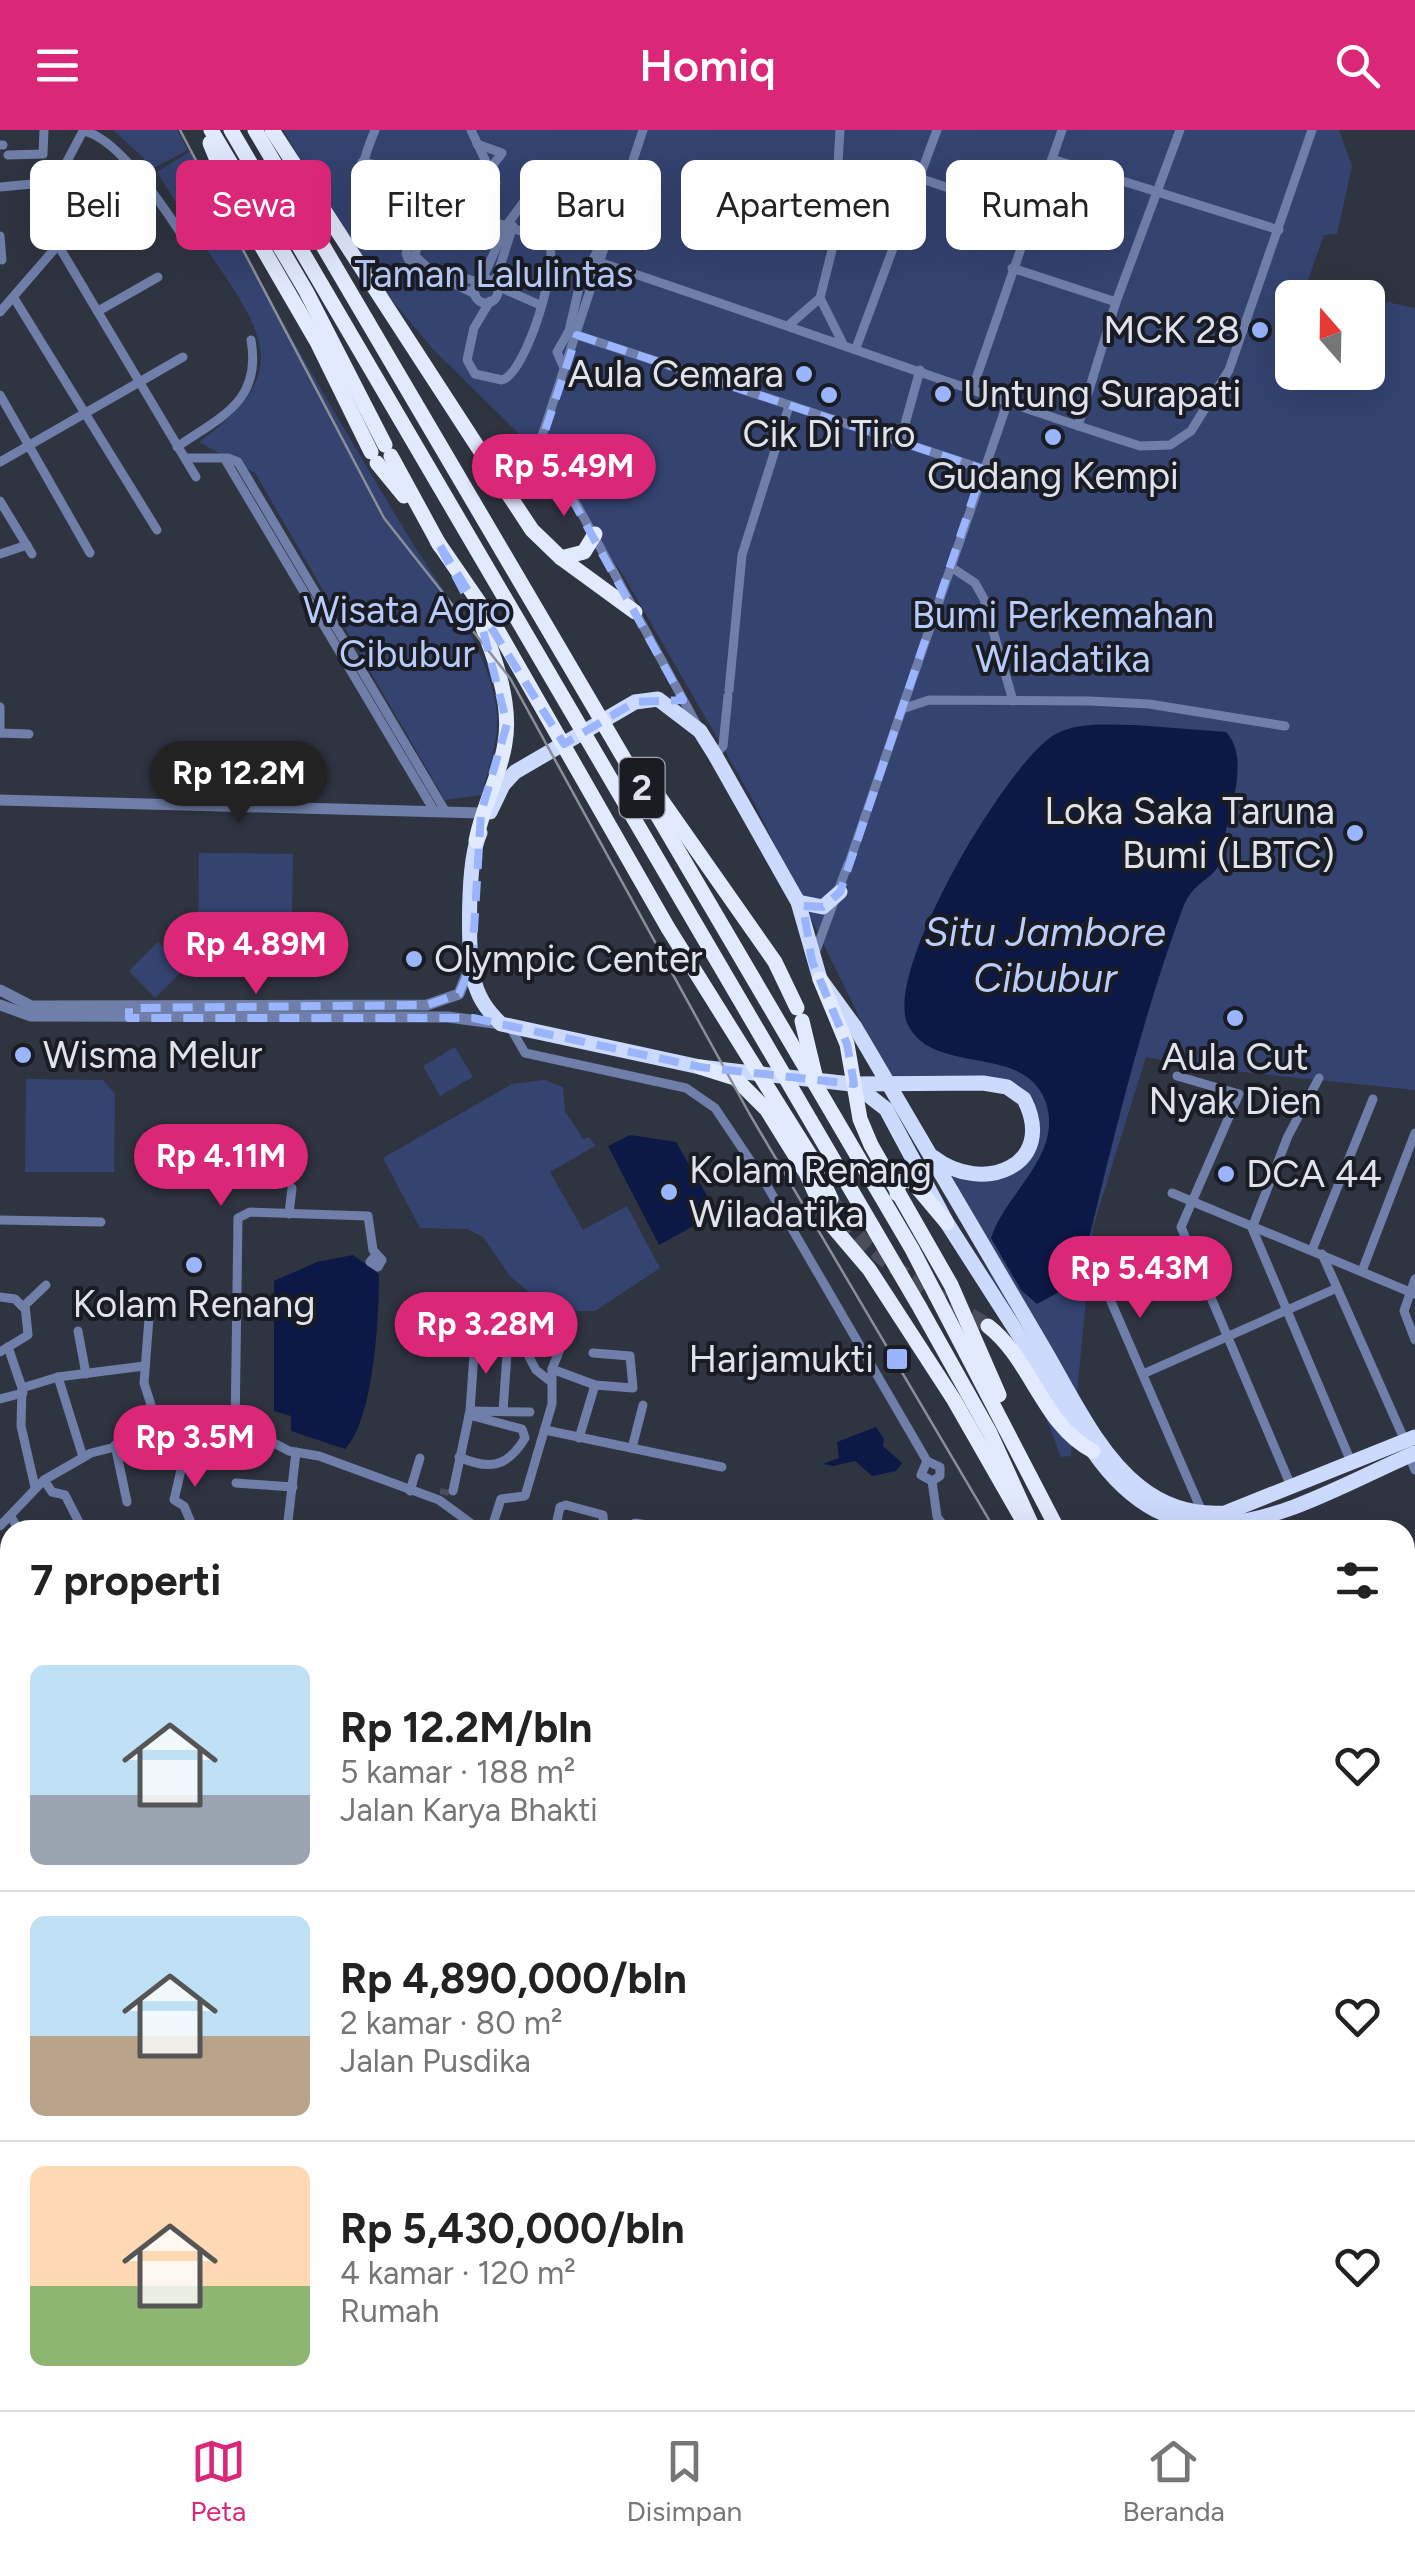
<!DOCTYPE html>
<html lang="id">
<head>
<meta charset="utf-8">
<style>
  body { margin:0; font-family:Figtree,sans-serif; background:#f2f2f2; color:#222; height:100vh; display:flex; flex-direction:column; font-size:38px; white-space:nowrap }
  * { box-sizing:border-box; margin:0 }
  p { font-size:32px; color:#767676 }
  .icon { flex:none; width:55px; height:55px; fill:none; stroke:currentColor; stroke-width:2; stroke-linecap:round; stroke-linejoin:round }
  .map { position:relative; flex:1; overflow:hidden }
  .panel { position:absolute; left:0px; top:1390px; width:1415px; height:890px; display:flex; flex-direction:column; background:#fff; border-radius:30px 30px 0 0; box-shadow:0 10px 40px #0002 }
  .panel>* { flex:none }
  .guide { position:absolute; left:30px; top:30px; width:1355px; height:90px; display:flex; gap:20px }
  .needle { width:65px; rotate:340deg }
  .tools { position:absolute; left:1275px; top:150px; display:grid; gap:20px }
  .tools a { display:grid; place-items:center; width:110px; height:110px; border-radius:15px; background:#fff; box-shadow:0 10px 40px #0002; font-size:50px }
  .price { position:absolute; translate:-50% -85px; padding:0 22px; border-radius:35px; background:#db2777; color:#fff; font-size:32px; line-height:65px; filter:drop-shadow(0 2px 5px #0008) }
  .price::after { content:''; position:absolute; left:50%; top:60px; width:30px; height:22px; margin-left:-15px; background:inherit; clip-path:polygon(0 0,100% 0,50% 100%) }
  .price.current { background:#222; color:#fff }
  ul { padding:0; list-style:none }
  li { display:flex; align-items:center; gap:30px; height:250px; padding:0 30px }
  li+li { border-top:2px solid #e0e0e0 }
  li span { display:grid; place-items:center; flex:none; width:280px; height:200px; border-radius:15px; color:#555 }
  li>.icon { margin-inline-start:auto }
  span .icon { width:120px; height:120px; fill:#fffc; stroke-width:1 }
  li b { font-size:42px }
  h2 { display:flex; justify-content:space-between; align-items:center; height:120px; padding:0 30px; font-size:42px }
  .pill { padding:0 35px; border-radius:15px; background:#fff; box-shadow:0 10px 40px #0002; font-size:35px; line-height:90px }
  .pill.current { background:#db2777; color:#fff }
  header { display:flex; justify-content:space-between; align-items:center; height:130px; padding:0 30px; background:#db2777; color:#fff; font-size:45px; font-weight:600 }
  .tabs { display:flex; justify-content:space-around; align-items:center; height:140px; border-top:2px solid #e0e0e0; background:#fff; font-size:28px; color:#767676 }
  .tabs a { display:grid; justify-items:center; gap:5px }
  .tabs .current { color:#db2777 }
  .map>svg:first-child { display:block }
  .green { fill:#344370 }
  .water { fill:#0c1845 }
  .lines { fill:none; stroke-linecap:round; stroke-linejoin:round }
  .minor-tunnel { stroke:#4a4e5b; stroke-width:9; stroke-dasharray:9 4.5; stroke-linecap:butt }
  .motorway-tunnel { stroke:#4a4e5b; stroke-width:15; stroke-dasharray:15 8; stroke-linecap:butt }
  .minor { stroke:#6f7fa9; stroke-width:9 }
  .tertiary { stroke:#6f7fa9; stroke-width:11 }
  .trunk { stroke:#ccdafe; stroke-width:15 }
  .motorway { stroke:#e2eaff; stroke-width:15 }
  .tram { stroke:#8a8e99; stroke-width:2.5 }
  .marked { fill:none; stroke:#9ab5fd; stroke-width:8; stroke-dasharray:20 12; stroke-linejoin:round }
  .poi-dot { fill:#9ab5fd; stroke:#191c22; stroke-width:4 }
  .labels { text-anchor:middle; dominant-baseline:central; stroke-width:8; stroke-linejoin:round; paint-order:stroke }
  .shield { fill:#191c22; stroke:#a4a7af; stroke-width:2.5 }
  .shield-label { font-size:35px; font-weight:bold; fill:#e0e3ec }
  .park-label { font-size:38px; fill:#b8cbfa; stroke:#191c22 }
  .poi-label { font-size:38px; fill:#e0e3ec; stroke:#191c22; text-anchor:start }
  .water-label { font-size:40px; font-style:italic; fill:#bacdfd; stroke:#191c22 }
</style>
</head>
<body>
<header><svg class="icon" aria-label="menu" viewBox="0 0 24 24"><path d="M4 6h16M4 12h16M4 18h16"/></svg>Homiq<svg class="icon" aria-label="search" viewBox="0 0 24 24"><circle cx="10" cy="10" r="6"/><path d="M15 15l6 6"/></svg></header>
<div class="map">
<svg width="1415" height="2280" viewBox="0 0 1415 2280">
  <rect width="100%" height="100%" fill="#2f3441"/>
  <g class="green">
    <path d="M113 0H177L188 20 154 38Z"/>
    <path d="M283 0H1339L1352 36 1337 104 1324 105 1302 167 1292 168V242H1368V168L1415 178V960L1204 938 1146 927 1093 1097 1071 1326 1061 1327 972 1098 938 1035 980 1049 1030 1019 1020 960 889 948 753 670 622 443 528 313 432 218 364 137Z"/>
    <path d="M191 21C256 151 331 277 405 401 439 458 489 514 497 583 500 607 487 641 482 665L445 670 255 343 199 312C286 249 271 212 216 133 195 103 176 72 157 42Z"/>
    <path d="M199 723 293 724 291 829 198 828Z"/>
    <path d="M158 812 184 839 155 868 129 841Z"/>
    <path d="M455 917 473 947 440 966 423 936Z"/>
    <path d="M26 949 103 950 115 964 114 1042H25Z"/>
    <path d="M544 950 563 957 565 981 583 1009 589 1007 595 1016 550 1042 583 1100 627 1076 660 1138 595 1181H571L541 1172 510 1146 483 1107 467 1099 420 1098 383 1028 512 954Z"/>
  </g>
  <g class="water">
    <path d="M1135 595 1226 602C1254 631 1223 697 1219 734 1212 751 1193 750 1182 780 1141 891 1113 1010 1085 1125L1059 1162 1037 1174 1021 1160 991 1108C1005 1063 1063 1026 1046 973 1026 912 934 947 908 895 882 843 1006 634 1054 605 1078 591 1108 595 1135 595Z"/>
    <path d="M630 1005 676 1012 717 1083 659 1115 608 1016Z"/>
    <path d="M353 1125 379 1144C379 1187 374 1289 345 1319L291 1301V1286L274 1281V1151L317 1132Z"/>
    <path d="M876 1297 884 1309 883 1316 902 1333 896 1341 872 1346 855 1331 833 1336 823 1334 839 1328 837 1312Z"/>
  </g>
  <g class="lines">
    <path class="minor-tunnel" d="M444 1365 445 1359"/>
    <path class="motorway-tunnel" d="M831 1069C866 1130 930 1160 988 1196"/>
    <g class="minor">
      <path d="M471 0 496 53 484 87"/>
      <path d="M643 0 541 309 697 595"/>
      <path d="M477 14 502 23 490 39"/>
      <path d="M0 15H3"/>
      <path d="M8 25 43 24 44 0"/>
      <path d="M1052 29 1279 100"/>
      <path d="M362 32 405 41 407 50 389 93C342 81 363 29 375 0"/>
      <path d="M919 48 1031 86"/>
      <path d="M0 57 32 54"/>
      <path d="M418 86 428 54 442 60 454 78"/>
      <path d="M422 90 440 74 548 110C561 130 526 244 502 250L475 244 467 230 474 198 490 171"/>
      <path d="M62 92 138 46"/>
      <path d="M421 100 415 126 426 136"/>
      <path d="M411 103 422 98 418 86H410L404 93 411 103 406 124 410 133 475 164"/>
      <path d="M62 104 144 54"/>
      <path d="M0 106 2 130"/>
      <path d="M58 115 196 347"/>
      <path d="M602 133C782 193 959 258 1140 316L1170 315 1191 301 1229 240 1312 0"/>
      <path d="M1012 138 1116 172"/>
      <path d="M445 143 479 152"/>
      <circle cx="486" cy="161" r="12"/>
      <path d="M482 150 506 96 533 59 616 83"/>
      <path d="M495 152 513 96"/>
      <path d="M497 156 540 175"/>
      <path d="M14 168 157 400"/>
      <path d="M820 168 842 212"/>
      <path d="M100 180 158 147"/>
      <path d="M0 182 58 115 62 92 54 56 83 1C119 7 168 83 187 113"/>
      <path d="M789 195 820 168 833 116 840 0"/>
      <path d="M577 205 983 339"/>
      <path d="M856 218 937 0"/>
      <path d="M564 238 557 222 569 201 580 153 598 120 609 81"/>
      <path d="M972 260 1062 0"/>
      <path d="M0 265 90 423"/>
      <path d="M1078 296 1116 172 1180 0"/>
      <path d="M900 312 920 240"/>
      <path d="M177 317C220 287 262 272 251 210"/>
      <path d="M185 328H228L238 332 444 679"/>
      <path d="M226 331 433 679"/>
      <path d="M0 332 183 227"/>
      <path d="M0 371 32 424"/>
      <path d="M0 424 27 415"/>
      <path d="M951 437 975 453 984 469 1013 571"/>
      <path d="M729 560 742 425 789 276"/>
      <path d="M0 577V603"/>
      <path d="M902 579 929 570 1090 571 1149 574 1285 596"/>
      <path d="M0 603 29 604"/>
      <path d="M715 625 723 616 728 566"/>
      <path d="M848 736 1007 274"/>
      <path d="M815 823 848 734"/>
      <path d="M510 897 525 923 686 958 715 978 766 1054 927 1331 940 1337V1346L932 1351"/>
      <path d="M1177 946 1239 964 1181 1097 1291 1356"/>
      <path d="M1319 948 1288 1006 1252 1098 1352 1334"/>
      <path d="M1172 1063 1415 1164"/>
      <path d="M289 1084 292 1058"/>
      <path d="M0 1090 101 1092"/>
      <path d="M1312 1120 1373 969"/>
      <path d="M1322 1124 1405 1311"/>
      <path d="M1362 1141 1415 1003"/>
      <path d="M1415 1149 1404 1181 1415 1210"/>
      <path d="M1103 1153 1203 1384"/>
      <path d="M0 1167 15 1169 24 1178"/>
      <path d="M505 1181 536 1240 550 1251"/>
      <path d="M149 1188 144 1253 160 1303"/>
      <path d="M78 1201 86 1244"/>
      <path d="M8 1217 22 1258 21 1296 35 1357"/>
      <path d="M0 1222 28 1205 25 1175 46 1155"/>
      <path d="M552 1239 595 1255 633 1258 630 1226 593 1223"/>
      <path d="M1143 1244 1337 1158"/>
      <path d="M58 1247 83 1327"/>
      <path d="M22 1258 58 1247 144 1236"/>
      <path d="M0 1269 23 1263"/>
      <path d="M470 1281 530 1282"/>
      <path d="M191 1297 174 1370 184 1376 194 1400"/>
      <path d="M235 1300 238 1088 250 1082 368 1086 373 1120 382 1130 378 1137 370 1132 375 1126"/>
      <path d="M545 1300 722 1337"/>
      <path d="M579 1308 595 1255"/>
      <path d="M115 1315 127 1372"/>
      <path d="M632 1318 643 1275"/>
      <path d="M1409 1326 1415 1340"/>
      <path d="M459 1327C489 1340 507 1338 525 1308L522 1299 469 1285"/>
      <path d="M927 1331 921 1345 932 1351 937 1387 947 1400"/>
      <path d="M44 1350 52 1362 65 1365 83 1400"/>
      <path d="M236 1353 293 1357"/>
      <path d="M410 1361 420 1328"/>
      <path d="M453 1361 470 1281 475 1210 482 1203 503 1204 508 1210 503 1281"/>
      <path d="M11 1387 19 1400"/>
      <path d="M635 1393 680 1400"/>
      <path d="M0 1396 44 1350 91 1323 200 1296 259 1305 289 1321 319 1326 439 1370 480 1400"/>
      <path d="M287 1400 296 1322"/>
      <path d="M491 1400 501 1369 525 1366 552 1274V1239L566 1204 536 1192"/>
      <path d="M555 1400 560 1377 566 1375 603 1385 604 1400"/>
      <path d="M1405 1525 1415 1529"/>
      <path d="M0 1527 10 1524"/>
      <path d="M1405 1564 1415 1544"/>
      <path d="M1405 1661 1415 1665"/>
      <path d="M0 1673 10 1670"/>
      <path d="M1405 1743 1415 1737"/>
      <path d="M0 1744 10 1741"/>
      <path d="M1405 1757 1415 1750"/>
      <path d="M0 1818 10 1812"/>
      <path d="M1405 1854 1415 1851"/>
      <path d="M0 1887 10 1881"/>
      <path d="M1405 1902H1415"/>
      <path d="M0 1958 10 1938"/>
      <path d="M1405 2022H1415"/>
      <path d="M1405 2082 1415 2083"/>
      <path d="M0 2139 10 2131"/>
      <path d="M1405 2187 1415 2189"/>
      <path d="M1405 2267 1415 2270"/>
      <path d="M79 2270V2280"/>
      <path d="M329 2270V2280"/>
      <path d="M448 2270 449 2280"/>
      <path d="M646 2270 673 2280"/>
      <path d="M719 2270 739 2280"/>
      <path d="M789 2270 810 2280"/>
      <path d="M907 2270 931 2280"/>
      <path d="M987 2270 1020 2280"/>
      <path d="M1133 2270 1135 2280"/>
      <path d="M1374 2270 1377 2280"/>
      <path d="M388 2280V2275"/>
      <path d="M517 2280 519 2270"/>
      <path d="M566 2280 574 2270"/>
      <path d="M593 2280 597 2270"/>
      <path d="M636 2280 637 2278"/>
      <path d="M702 2280 707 2270"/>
      <path d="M839 2280 844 2270"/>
      <path d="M899 2280 904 2270"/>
      <path d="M978 2280 982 2270"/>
      <path d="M1167 2280 1168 2270"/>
    </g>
    <g class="tertiary">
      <path d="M0 670 481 683"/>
      <path d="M0 860 31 876 427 875 459 864 470 837"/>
      <path d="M0 875 31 886 448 887 501 894"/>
      <path d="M0 1792 10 1805"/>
      <path d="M180 2270 181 2280"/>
    </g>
    <g class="trunk">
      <path d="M490 682 503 655 515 642 635 572 658 569 700 601 715 625 798 772 820 849 855 897C918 1005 981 1112 1044 1219 1071 1265 1098 1324 1140 1357 1164 1376 1194 1385 1225 1383L1415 1307"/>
      <path d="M480 703C467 730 467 825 475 854 480 871 489 882 501 894L700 937 851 954 983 953 1007 957 1024 969C1058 1035 983 1066 933 1027"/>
      <path d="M798 772 823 777 840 762"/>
      <path d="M859 958 886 979 947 1093 1093 1321C1185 1454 1298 1374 1415 1323"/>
    </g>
    <g class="motorway">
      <path d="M211 0 306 161 385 315"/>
      <path d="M231 0 919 1176 990 1303 1034 1400"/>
      <path d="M255 0 912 1119 1058 1400"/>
      <path d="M272 0 492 339"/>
      <path d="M210 13 230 61"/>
      <path d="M237 74 317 212 371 322"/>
      <path d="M391 326 440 416"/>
      <path d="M377 333 404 366"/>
      <path d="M501 353 532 400 561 428 635 482"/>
      <path d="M437 411 494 494 668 798 813 1030 831 1069"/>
      <path d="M561 428 584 422 595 404"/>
      <path d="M474 475C490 516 513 568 505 613 500 647 482 677 476 711"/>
      <path d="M646 648 775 832 797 878"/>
      <path d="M820 849 847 914 860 989 871 1015 951 1155 999 1265"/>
      <path d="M802 891 815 945"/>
      <path d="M700 937 735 948 767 980 806 1043 828 1091 869 1139 954 1270 1022 1389"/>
      <path d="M897 1064 899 1052 910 1049 947 1093"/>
      <path d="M988 1196C1032 1230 1043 1296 1093 1321"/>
      <path d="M1279 2270 1283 2280"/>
      <path d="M1306 2270 1309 2280"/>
      <path d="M1331 2270 1333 2280"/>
    </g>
    <path class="tram" d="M180 0 384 388 510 548 749 983 995 1400"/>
  </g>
  <path class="marked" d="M577 205 983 339 840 762 823 777 803 776 812 831 847 914 854 954 700 937 473 888H129V878L427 875 459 864 472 833 481 683 507 594 482 496 437 411 564 614 635 572 683 570 541 313Z"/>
  <g class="poi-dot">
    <circle cx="1260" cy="200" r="10"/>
    <circle cx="804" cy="244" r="10"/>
    <circle cx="943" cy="264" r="10"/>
    <circle cx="829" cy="265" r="10"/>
    <circle cx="1053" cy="307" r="10"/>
    <circle cx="1355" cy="703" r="10"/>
    <circle cx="414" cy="829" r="10"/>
    <circle cx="1235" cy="888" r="10"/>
    <circle cx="23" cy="925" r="10"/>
    <circle cx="1226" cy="1044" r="10"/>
    <circle cx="669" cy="1062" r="10"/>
    <circle cx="194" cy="1135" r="10"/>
    <rect x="885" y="1217" width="24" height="24" rx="5"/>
  </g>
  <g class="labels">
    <rect class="shield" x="619.5" y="628" width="45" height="60" rx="8"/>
    <g class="shield-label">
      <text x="642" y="658">2</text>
    </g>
    <g class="park-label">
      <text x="494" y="144">Taman Lalulintas</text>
      <text x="407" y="480">Wisata Agro<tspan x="407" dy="44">Cibubur</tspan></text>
      <text x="1063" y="485">Bumi Perkemahan<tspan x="1063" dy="44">Wiladatika</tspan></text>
    </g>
    <g class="poi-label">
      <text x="1240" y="200" text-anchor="end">MCK 28</text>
      <text x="784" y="244" text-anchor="end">Aula Cemara</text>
      <text x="963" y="264">Untung Surapati</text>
      <text x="829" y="304" text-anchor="middle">Cik Di Tiro</text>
      <text x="1053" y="346" text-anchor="middle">Gudang Kempi</text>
      <text x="1335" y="681" text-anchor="end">Loka Saka Taruna<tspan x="1335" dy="44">Bumi (LBTC)</tspan></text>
      <text x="434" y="829">Olympic Center</text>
      <text x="43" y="925">Wisma Melur</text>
      <text x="1235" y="927" text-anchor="middle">Aula Cut<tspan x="1235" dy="44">Nyak Dien</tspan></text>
      <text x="689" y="1040">Kolam Renang<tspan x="689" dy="44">Wiladatika</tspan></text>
      <text x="1246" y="1044">DCA 44</text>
      <text x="194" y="1174" text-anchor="middle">Kolam Renang</text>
      <text x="874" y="1229" text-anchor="end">Harjamukti</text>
    </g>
    <g class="water-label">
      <text x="1045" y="802">Situ Jambore<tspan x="1045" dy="46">Cibubur</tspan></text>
    </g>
  </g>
</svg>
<div class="tools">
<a><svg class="needle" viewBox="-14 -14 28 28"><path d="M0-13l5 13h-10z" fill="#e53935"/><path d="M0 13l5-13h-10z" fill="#767676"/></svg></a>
</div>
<b class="price" style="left:564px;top:389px">Rp 5.49M</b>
<b class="price current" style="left:239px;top:696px">Rp 12.2M</b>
<b class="price" style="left:256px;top:867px">Rp 4.89M</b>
<b class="price" style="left:221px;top:1079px">Rp 4.11M</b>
<b class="price" style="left:1140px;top:1191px">Rp 5.43M</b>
<b class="price" style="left:486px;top:1247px">Rp 3.28M</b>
<b class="price" style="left:195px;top:1360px">Rp 3.5M</b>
<div class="guide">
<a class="pill">Beli</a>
<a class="pill current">Sewa</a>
<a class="pill">Filter</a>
<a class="pill">Baru</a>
<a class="pill">Apartemen</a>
<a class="pill">Rumah</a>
</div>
<section class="panel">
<h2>7 properti<svg class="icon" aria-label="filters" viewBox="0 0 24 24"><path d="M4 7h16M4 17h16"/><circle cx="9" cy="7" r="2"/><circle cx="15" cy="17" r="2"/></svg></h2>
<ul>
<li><span style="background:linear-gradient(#bfe0f5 65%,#9aa5b1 0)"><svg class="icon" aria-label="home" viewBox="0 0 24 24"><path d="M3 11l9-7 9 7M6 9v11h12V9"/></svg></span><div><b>Rp 12.2M/bln</b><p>5 kamar · 188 m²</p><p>Jalan Karya Bhakti</p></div><svg class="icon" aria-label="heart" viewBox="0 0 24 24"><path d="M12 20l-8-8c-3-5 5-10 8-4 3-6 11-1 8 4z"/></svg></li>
<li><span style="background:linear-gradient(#bfe0f5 60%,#b9a48a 0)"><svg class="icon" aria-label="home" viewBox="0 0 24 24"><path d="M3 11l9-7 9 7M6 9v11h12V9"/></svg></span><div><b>Rp 4,890,000/bln</b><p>2 kamar · 80 m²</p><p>Jalan Pusdika</p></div><svg class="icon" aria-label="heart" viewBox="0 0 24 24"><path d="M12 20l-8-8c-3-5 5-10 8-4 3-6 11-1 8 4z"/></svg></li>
<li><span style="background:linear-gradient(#ffd9b3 60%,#8fb573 0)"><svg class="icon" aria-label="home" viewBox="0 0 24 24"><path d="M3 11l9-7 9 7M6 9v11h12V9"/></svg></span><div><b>Rp 5,430,000/bln</b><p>4 kamar · 120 m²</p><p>Rumah</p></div><svg class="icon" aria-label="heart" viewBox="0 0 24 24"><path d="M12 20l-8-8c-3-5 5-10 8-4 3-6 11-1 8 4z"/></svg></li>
</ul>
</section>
</div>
<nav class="tabs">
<a class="current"><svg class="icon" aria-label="map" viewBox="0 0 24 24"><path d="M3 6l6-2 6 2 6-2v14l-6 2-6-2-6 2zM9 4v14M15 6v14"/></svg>Peta</a>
<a><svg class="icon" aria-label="saved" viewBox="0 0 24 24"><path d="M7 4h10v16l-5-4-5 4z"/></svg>Disimpan</a>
<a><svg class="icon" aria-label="home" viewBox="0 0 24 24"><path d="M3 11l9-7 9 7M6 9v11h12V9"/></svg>Beranda</a>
</nav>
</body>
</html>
